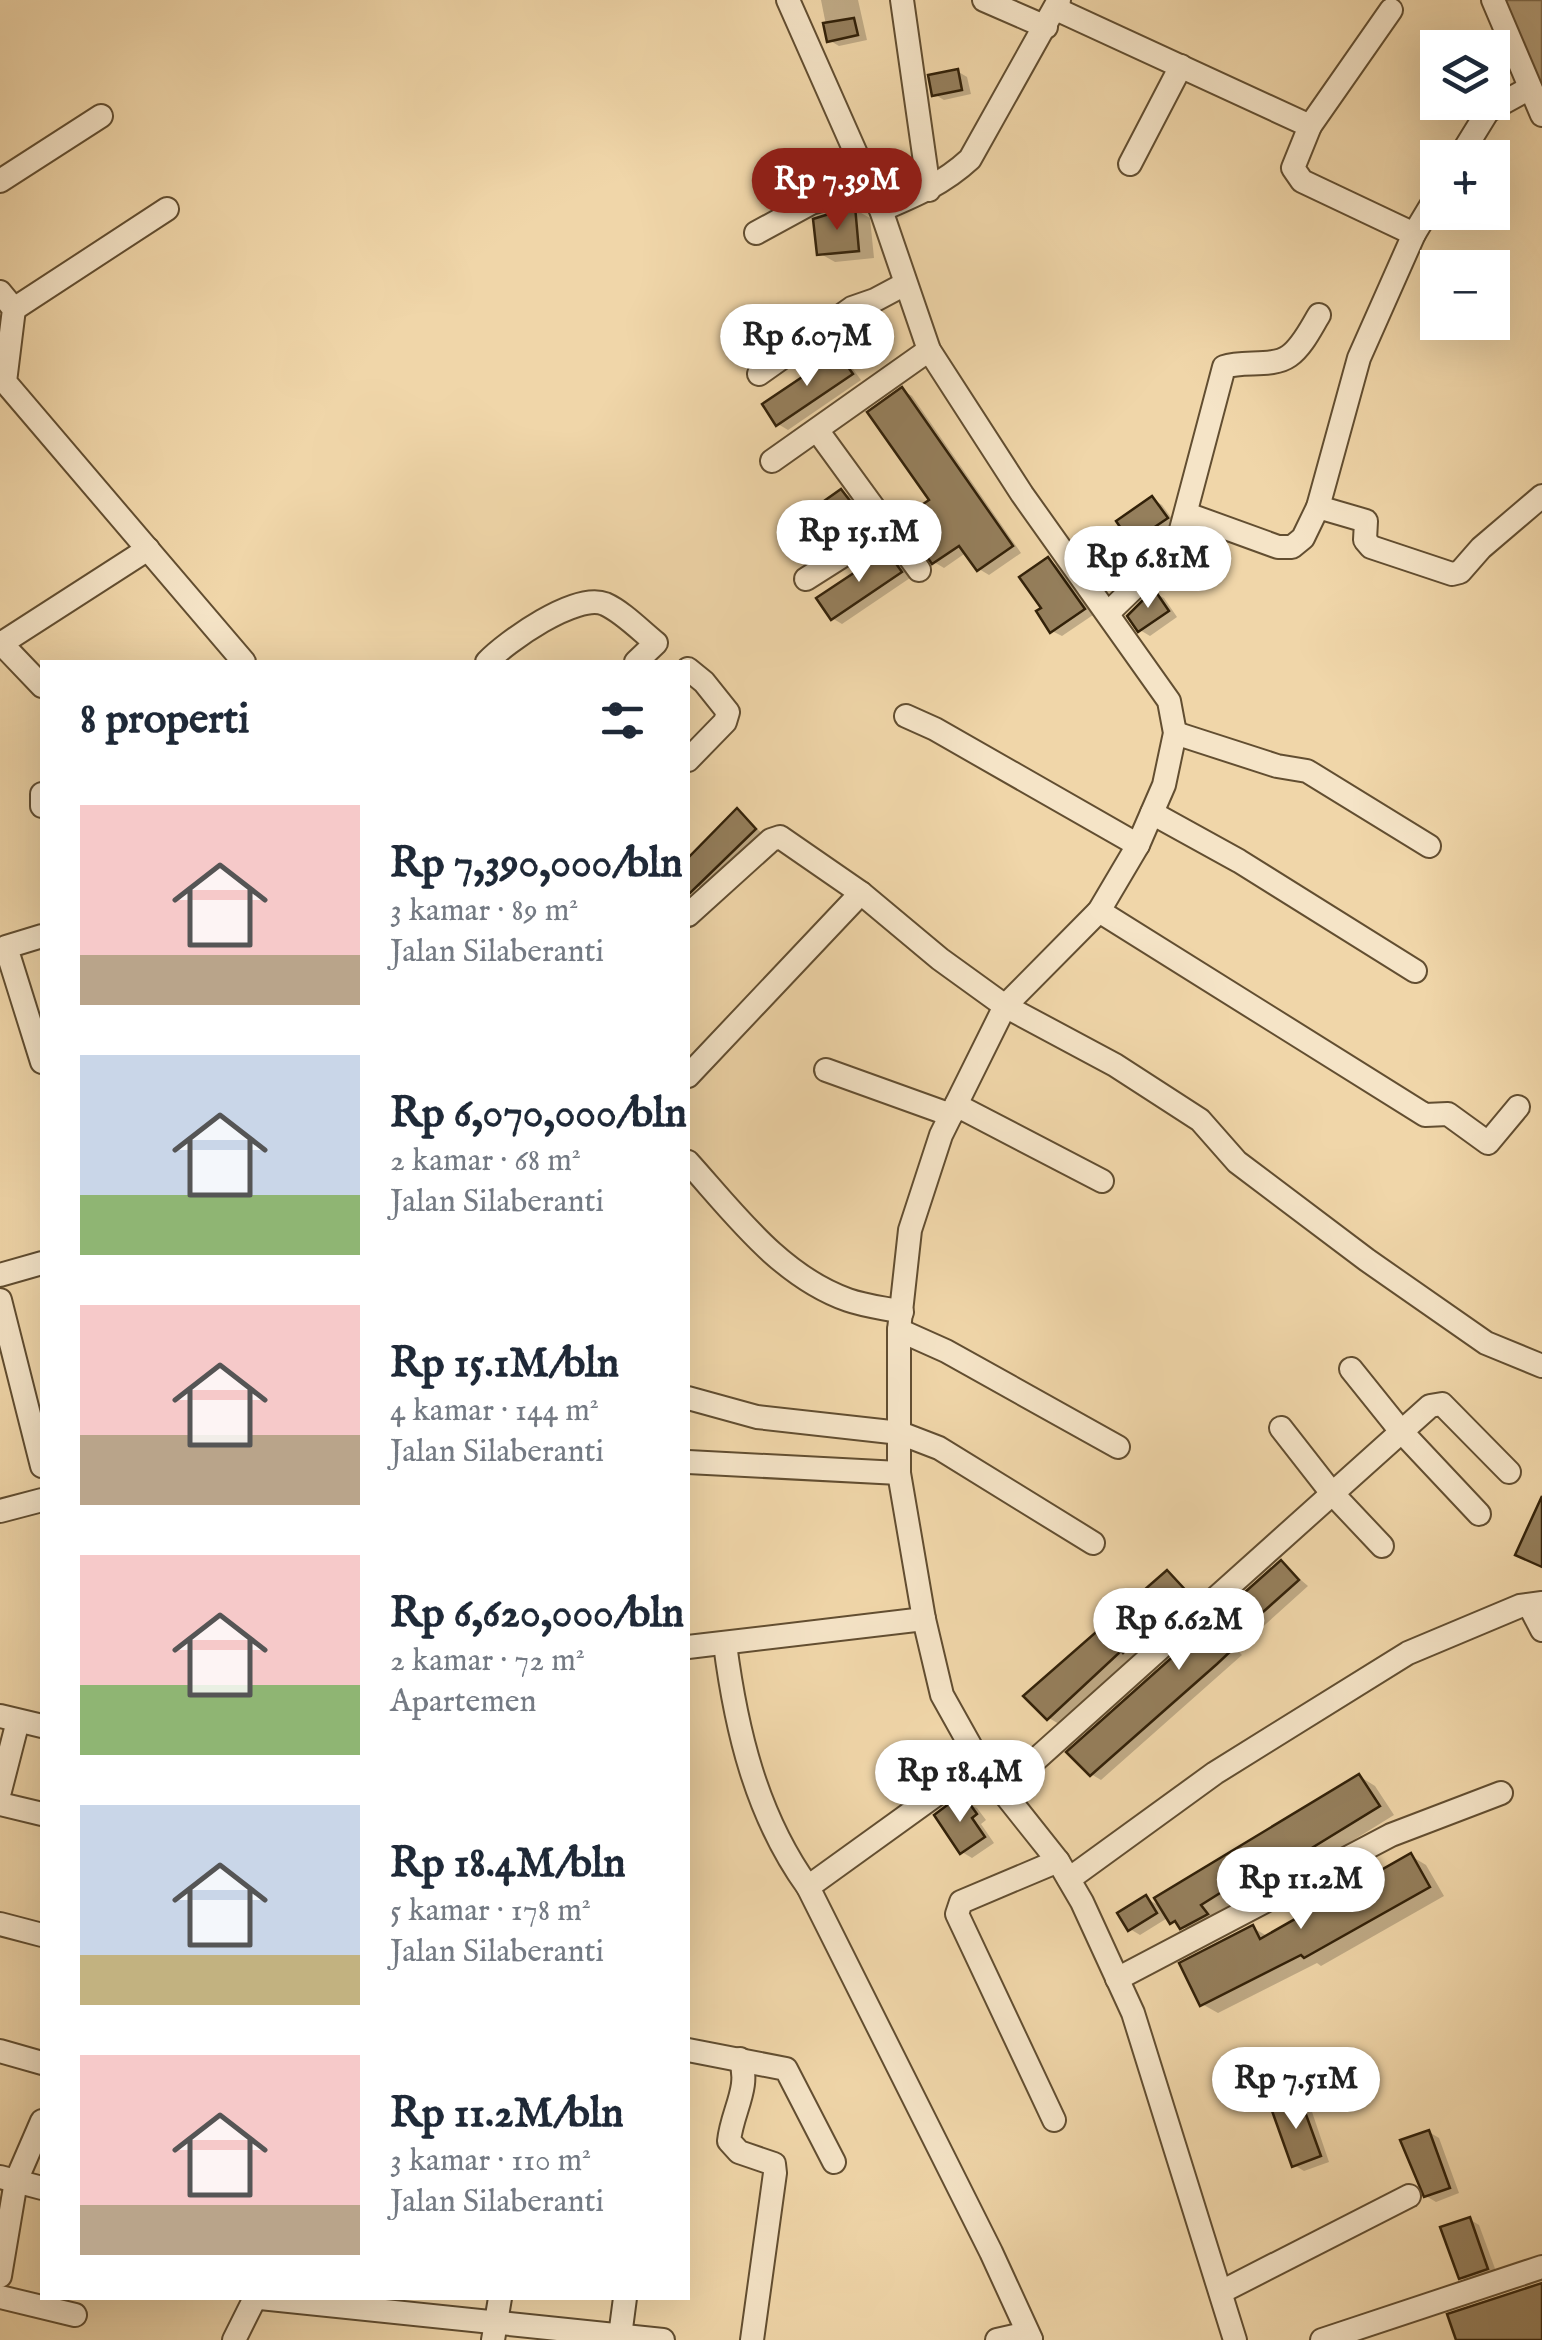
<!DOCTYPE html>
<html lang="id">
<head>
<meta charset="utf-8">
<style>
  body { margin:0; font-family:"IM FELL English",serif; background:#f6f6f7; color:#1f2937; height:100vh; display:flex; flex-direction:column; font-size:38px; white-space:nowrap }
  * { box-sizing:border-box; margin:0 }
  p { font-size:32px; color:#747a83 }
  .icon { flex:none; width:55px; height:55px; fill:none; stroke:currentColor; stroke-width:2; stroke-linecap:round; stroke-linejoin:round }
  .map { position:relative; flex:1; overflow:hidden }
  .side { position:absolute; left:40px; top:660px; width:650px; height:1640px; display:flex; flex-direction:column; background:#fff; border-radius:0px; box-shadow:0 10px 40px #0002 }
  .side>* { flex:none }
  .controls { position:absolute; left:1420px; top:30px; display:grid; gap:20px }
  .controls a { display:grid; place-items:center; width:90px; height:90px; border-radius:0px; background:#fff; box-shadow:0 10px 40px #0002; font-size:50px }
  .price { position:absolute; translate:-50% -85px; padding:0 22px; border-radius:35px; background:#fff; color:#222; font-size:32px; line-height:65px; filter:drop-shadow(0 2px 5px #0008) }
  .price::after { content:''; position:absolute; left:50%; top:60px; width:30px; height:22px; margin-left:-15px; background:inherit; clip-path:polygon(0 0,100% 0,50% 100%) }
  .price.current { background:#8f2418; color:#fff }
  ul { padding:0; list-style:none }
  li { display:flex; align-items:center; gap:30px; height:250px; padding:0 40px }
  li span { display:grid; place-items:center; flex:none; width:280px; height:200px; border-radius:0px; color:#555 }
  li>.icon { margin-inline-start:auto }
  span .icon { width:120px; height:120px; fill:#fffc; stroke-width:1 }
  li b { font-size:42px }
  h2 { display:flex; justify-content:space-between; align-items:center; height:120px; padding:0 40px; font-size:42px }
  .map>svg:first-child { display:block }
  .water { fill:#af9873; stroke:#7d6849; stroke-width:2.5 }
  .shadow { fill:#0003 }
  .building { fill:#957f5c; stroke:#322109; stroke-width:2.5 }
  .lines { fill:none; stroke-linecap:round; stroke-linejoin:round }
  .minor-casing { stroke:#624e31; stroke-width:26 }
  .minor { stroke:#f5e4c7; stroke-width:22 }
</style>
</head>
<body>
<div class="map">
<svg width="1542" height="2340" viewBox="0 0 1542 2340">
  <rect width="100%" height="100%" fill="#f0d6a9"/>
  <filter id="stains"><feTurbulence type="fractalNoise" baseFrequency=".002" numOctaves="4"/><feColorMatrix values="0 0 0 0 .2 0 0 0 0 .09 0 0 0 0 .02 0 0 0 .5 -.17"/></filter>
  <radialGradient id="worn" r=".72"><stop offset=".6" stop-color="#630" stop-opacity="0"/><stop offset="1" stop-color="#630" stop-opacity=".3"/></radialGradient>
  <path class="water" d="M1498 0H1542V95Z"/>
  <g class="shadow">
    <path d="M821 0H858L867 40 839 46 829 40Z"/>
    <path d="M957 71 967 77 971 94 944 100 934 94Z"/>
    <path d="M854 209 870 218 874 258 835 262 819 253Z"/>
    <path d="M838 356 848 362 861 380 788 430 778 424Z"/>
    <path d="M902 390 912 396 1021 553 989 575 979 569 967 552 944 568 934 562 932 501Z"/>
    <path d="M842 492 852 498 865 516 833 538 823 532Z"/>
    <path d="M1153 499 1162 505 1176 524 1143 546 1133 541Z"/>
    <path d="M887 554 897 560 910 578 842 624 832 618Z"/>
    <path d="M1048 560 1058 566 1093 615 1062 636 1052 631 1044 608Z"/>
    <path d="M1154 593 1164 598 1177 617 1150 636 1140 630Z"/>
    <path d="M737 811 765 836 706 892 688 878V860L727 825Z"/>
    <path d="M1281 1563 1308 1586 1237 1650 1242 1655 1101 1780 1091 1774Z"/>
    <path d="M1167 1573 1198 1601 1059 1724 1049 1718Z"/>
    <path d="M1359 1776 1375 1786 1394 1815 1276 1888 1265 1883 1215 1914 1222 1924 1197 1936 1169 1917 1140 1935 1130 1929 1146 1898 1163 1908Z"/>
    <path d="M958 1800 977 1808 986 1820 981 1824 994 1843 972 1858 962 1852Z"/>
    <path d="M1411 1856 1426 1865 1444 1896 1321 1966 1317 1963 1218 2013 1202 2004 1253 1928 1269 1937Z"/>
    <path d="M1300 2101 1310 2106 1329 2162 1304 2171 1294 2165Z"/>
    <path d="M1429 2132 1439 2138 1459 2193 1436 2202 1426 2196 1424 2187 1417 2181 1403 2142Z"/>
    <path d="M1469 2219 1479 2225 1497 2274 1471 2283 1461 2277Z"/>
  </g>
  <g class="building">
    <path d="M854 18 858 35 827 42 823 23Z"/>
    <path d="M958 69 962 90 932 96 928 75Z"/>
    <path d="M855 206 859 251 817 255 813 219Z"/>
    <path d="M838 353 853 374 776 426 762 404Z"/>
    <path d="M902 387 1013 546 977 571 959 546 932 564 901 519 929 500 867 412Z"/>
    <path d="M841 489 857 510 821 534 807 513Z"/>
    <path d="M1152 496 1168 518 1131 543 1116 521Z"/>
    <path d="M887 551 902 572 831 620 816 598Z"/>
    <path d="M1048 557 1085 609 1050 633 1036 611 1041 608 1019 577Z"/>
    <path d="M1154 589 1169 611 1138 632 1127 616Z"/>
    <path d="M737 808 756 829 688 895V858Z"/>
    <path d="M1542 1496V1567L1515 1555Z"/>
    <path d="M1281 1560 1299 1580 1228 1643 1234 1648 1217 1664 1090 1776 1066 1752Z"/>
    <path d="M1167 1570 1190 1595 1149 1633 1147 1631 1123 1653 1121 1651 1047 1720 1023 1696Z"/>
    <path d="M1359 1774 1380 1806 1258 1881 1252 1873 1201 1905 1208 1914 1180 1929 1175 1921 1170 1924 1154 1898Z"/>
    <path d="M958 1797 962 1803 967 1800 977 1814 972 1818 985 1837 960 1854 934 1815Z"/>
    <path d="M1411 1853 1430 1887 1304 1958 1301 1955 1200 2006 1179 1963 1253 1925 1260 1939Z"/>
    <path d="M1146 1895 1157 1913 1128 1931 1117 1913Z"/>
    <path d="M1300 2098 1321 2156 1292 2167 1271 2108Z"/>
    <path d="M1429 2130 1450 2188 1424 2197 1400 2140Z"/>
    <path d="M1470 2217 1488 2269 1459 2279 1440 2227Z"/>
    <path d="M1542 2283V2340H1456L1447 2314Z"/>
  </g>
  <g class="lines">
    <defs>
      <g id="minor">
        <path d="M788 0 881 210 929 350 1022 494 1169 701 1175 733 1164 785 1138 845 1099 911 1005 1006 941 1135 910 1230 899 1330V1473L924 1619 942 1695 980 1763 1058 1861 1082 1902 1133 2013 1235 2340"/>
        <path d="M902 0 929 190"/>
        <path d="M984 0 1046 27"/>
        <path d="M1493 0 1542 115"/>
        <path d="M1056 9 1310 126 1293 168 1302 181 1414 234 1438 194"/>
        <path d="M1310 126 1391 10"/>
        <path d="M1459 158 1488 111 1530 88"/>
        <path d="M1130 164 1181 66"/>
        <path d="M0 181 101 116"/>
        <path d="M881 210C914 196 943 184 970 159L1059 0"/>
        <path d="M756 233 811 203 870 186"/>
        <path d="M0 292 14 309 5 382 244 662"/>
        <path d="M14 309 167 209"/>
        <path d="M759 374 852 308 875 300 905 284"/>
        <path d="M817 430 919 570"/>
        <path d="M772 461 929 350"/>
        <path d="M1318 507 1366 521 1365 540 1371 547 1452 574 1460 572 1481 548 1542 496"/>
        <path d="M1187 514 1278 547H1292L1303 538 1318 507 1359 358 1414 234"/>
        <path d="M806 579 888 527"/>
        <path d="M1108 613 1168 555 1179 537 1224 367C1244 360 1272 368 1289 356 1302 347 1311 328 1319 315"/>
        <path d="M0 642 42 686"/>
        <path d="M2 643 148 549"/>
        <path d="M487 662C506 642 576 592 605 604 623 612 641 631 656 643L636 662"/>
        <path d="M688 669 704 682 728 712 725 722 688 760"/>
        <path d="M906 716 935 729 1138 845"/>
        <path d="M1175 733 1277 766 1307 771 1429 846"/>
        <path d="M42 794V806"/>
        <path d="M1152 813 1239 861 1415 971"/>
        <path d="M1099 911 1425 1115 1448 1114 1488 1143 1518 1107"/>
        <path d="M688 915 771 840 780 837 861 893 940 959 1005 1006 1115 1065 1200 1120 1237 1162 1367 1260 1486 1343 1542 1366"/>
        <path d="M42 936 6 947 42 1062"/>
        <path d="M826 1070 951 1115"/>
        <path d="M688 1076 861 893"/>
        <path d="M956 1105 1102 1181"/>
        <path d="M688 1162C734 1213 780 1276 848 1300 865 1306 884 1308 902 1312"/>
        <path d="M0 1275 42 1263"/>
        <path d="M0 1300 42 1466"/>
        <path d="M899 1330 946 1351 1118 1447"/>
        <path d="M1351 1369 1400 1430 1479 1514"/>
        <path d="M688 1398 757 1417 900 1433 939 1448 1093 1543"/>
        <path d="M1281 1428 1331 1492 1382 1546"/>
        <path d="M688 1462 899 1473"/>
        <path d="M0 1511 42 1500"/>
        <path d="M1529 1605 1542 1630"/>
        <path d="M725 1644C736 1729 756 1815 808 1887L991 2252 1031 2339"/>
        <path d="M688 1647 924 1619"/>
        <path d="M0 1716 42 1726"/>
        <path d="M1003 1789 1430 1406 1442 1404 1509 1472"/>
        <path d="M0 1791 18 1721"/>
        <path d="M0 1804 42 1814"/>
        <path d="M1069 1879 1215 1773 1408 1653 1520 1606 1542 1603"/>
        <path d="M808 1887 980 1763"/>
        <path d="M0 1924 42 1935"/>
        <path d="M1117 1979 1391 1835 1501 1793"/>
        <path d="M688 2050 786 2069 834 2162"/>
        <path d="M0 2051 42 2063"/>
        <path d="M740 2059C751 2087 732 2111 729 2141L739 2152 774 2164 775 2173 752 2340"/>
        <path d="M1054 2120 957 1914 961 1902 1058 1861"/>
        <path d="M0 2177 42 2188"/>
        <path d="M0 2276 16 2181 42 2121"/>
        <path d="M1221 2292 1409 2196"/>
        <path d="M0 2297 75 2315"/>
        <path d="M260 2298 663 2340"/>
        <path d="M620 2336 625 2298"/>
        <path d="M234 2340 255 2298"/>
        <path d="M493 2340 500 2298"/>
        <path d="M997 2340 1019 2335 1031 2340"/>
        <path d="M1322 2340 1542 2267"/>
      </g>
    </defs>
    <use href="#minor" class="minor-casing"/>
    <use href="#minor" class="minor"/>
  </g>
  <rect width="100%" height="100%" filter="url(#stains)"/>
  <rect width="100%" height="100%" fill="url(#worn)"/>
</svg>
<div class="controls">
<a><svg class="icon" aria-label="layers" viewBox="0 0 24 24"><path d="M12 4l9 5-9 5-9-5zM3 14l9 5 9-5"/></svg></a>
<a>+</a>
<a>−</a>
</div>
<b class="price current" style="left:837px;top:233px">Rp 7.39M</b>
<b class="price" style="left:807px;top:389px">Rp 6.07M</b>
<b class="price" style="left:859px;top:585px">Rp 15.1M</b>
<b class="price" style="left:1148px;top:611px">Rp 6.81M</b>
<b class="price" style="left:1179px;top:1673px">Rp 6.62M</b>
<b class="price" style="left:960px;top:1825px">Rp 18.4M</b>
<b class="price" style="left:1301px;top:1932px">Rp 11.2M</b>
<b class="price" style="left:1296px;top:2132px">Rp 7.51M</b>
<section class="side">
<h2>8 properti<svg class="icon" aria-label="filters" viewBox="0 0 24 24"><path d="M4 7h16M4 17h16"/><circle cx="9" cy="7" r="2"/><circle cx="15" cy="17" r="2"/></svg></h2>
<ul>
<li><span style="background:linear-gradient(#f6c9c9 75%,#b9a48a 0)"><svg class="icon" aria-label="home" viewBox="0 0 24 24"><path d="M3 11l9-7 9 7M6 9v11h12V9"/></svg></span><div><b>Rp 7,390,000/bln</b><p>3 kamar · 89 m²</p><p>Jalan Silaberanti</p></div></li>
<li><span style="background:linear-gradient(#c9d6e8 70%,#8fb573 0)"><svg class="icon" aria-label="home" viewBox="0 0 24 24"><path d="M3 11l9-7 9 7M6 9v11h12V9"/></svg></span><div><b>Rp 6,070,000/bln</b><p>2 kamar · 68 m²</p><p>Jalan Silaberanti</p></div></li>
<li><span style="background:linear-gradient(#f6c9c9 65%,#b9a48a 0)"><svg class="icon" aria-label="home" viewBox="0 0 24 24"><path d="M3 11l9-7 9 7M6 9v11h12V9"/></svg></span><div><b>Rp 15.1M/bln</b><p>4 kamar · 144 m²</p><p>Jalan Silaberanti</p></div></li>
<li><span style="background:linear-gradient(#f6c9c9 65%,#8fb573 0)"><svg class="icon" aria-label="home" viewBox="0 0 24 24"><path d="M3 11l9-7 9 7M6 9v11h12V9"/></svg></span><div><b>Rp 6,620,000/bln</b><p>2 kamar · 72 m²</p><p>Apartemen</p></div></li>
<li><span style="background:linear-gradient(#c9d6e8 75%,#c2b280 0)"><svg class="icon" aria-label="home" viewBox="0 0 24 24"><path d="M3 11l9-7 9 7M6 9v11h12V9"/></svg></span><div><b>Rp 18.4M/bln</b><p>5 kamar · 178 m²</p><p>Jalan Silaberanti</p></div></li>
<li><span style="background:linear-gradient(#f6c9c9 75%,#b9a48a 0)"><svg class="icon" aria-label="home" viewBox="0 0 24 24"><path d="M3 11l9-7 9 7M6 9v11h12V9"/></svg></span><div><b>Rp 11.2M/bln</b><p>3 kamar · 110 m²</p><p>Jalan Silaberanti</p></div></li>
</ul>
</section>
</div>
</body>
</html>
